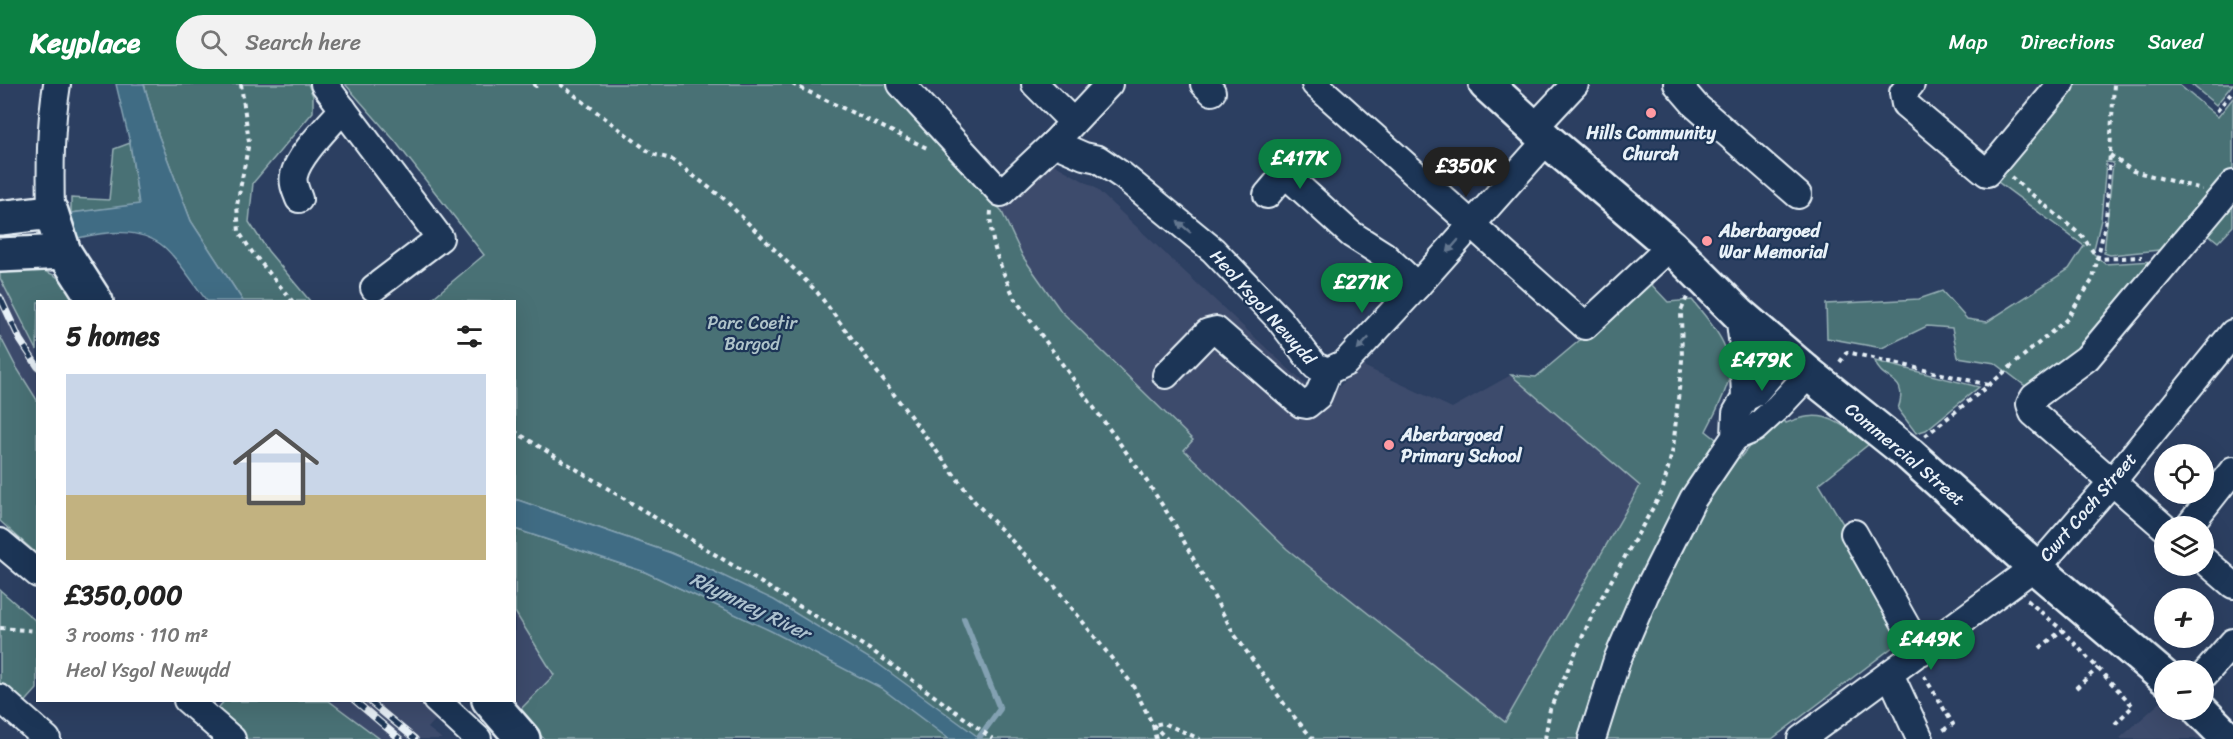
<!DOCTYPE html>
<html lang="en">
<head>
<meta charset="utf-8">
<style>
  body { margin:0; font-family:Sriracha,sans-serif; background:#f2f2f2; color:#222; height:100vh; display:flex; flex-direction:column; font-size:22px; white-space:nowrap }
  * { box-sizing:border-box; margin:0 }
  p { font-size:20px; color:#767676 }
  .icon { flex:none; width:33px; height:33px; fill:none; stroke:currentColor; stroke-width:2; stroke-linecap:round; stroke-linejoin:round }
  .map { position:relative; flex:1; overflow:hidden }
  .sheet { position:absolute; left:36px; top:216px; width:480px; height:402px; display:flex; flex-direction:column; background:#fff; border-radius:0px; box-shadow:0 6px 24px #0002 }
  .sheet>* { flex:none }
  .controls { position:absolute; left:2154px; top:360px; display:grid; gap:12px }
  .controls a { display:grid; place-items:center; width:60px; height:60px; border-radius:50%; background:#fff; box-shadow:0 6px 24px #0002; font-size:30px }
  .price { position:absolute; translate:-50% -51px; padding:0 14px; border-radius:21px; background:#0b8043; color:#fff; font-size:20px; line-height:39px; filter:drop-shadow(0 2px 3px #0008) }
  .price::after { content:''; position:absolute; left:50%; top:36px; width:18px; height:14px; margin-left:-9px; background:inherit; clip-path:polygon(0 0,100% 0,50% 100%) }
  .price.selected { background:#222; color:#fff }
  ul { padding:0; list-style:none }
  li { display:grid; align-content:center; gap:12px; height:318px; padding:0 30px }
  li+li { border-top:2px solid #e0e0e0 }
  li span { display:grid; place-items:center; height:186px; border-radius:0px; color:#555 }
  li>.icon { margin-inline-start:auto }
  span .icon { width:108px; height:108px; fill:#fffc; stroke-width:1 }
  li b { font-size:26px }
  h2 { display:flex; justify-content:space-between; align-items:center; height:72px; padding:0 30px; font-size:26px }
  header { display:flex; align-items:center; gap:36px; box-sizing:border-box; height:84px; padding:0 30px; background:#0b8043; color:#fff }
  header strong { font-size:28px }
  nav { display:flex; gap:33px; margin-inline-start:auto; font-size:21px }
  .search { width:420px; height:54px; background:#f2f2f2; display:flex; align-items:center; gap:15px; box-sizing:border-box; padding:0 21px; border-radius:33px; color:#767676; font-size:22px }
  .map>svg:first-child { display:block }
  .built { fill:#3e4b6c }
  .green { fill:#497175; stroke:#98b1b6; stroke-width:1.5 }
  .water { fill:#406c84; stroke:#83a1b2; stroke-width:1.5 }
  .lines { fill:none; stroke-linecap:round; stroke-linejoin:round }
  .stream { stroke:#83a1b2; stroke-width:6 }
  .minor-casing { stroke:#e8f1f8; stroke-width:30 }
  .major-casing { stroke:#e8f1f8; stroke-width:38 }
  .path { stroke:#e8f1f8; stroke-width:4; stroke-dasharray:4.5 4.5; stroke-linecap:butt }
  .minor { stroke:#1d3557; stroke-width:26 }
  .major { stroke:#1d3557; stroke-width:33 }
  .rail-casing { stroke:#e8f1f8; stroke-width:7 }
  .rail { stroke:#1d3557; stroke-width:4.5; stroke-dasharray:14; stroke-linecap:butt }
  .oneway { fill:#64778f }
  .poi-dot { fill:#ff9aa2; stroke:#1d3557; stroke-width:2 }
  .labels { text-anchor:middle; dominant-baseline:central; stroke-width:4.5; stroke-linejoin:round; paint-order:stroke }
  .poi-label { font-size:18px; font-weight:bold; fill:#e8f1f8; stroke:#1d3557; text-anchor:start }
  .street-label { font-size:18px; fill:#e8f1f8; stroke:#1d3557 }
  .park-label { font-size:18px; fill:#b0c4ca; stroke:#1d3557 }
  .water-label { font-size:20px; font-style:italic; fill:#adc2cf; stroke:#1d3557 }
</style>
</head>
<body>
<header>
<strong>Keyplace</strong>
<div class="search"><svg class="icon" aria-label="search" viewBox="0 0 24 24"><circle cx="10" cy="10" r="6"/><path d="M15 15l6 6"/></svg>Search here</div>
<nav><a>Map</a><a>Directions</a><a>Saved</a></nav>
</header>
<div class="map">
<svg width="2233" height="655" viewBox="0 0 2233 655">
  <rect width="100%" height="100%" fill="#2c3f61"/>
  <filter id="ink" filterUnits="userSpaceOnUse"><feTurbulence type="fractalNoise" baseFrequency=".0167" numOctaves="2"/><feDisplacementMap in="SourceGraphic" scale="12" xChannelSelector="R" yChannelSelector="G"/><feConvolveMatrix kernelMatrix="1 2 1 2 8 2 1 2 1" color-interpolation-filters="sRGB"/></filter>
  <g filter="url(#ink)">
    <g class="built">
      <path d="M1050 78 1094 103 1324 318 1361 281 1452 324 1511 291 1640 402 1505 639 1287 465 1183 366 1193 355 1061 227 1023 173 1001 126Z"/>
      <path d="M0 194 37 266V316L15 281 0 252Z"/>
      <path d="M515 528 554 591 518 628 509 617 514 616Z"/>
      <path d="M2164 615V626H2175L2203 655H2119Z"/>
      <path d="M329 617H452L428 644 442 655H380Z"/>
    </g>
    <g class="green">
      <path d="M144 0H308L313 12V28L253 99 249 138 268 167 310 217H243L191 137 158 50Z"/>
      <path d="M345 0H889L933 51 951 76 1001 126 1023 173 1061 227 1193 356 1184 366 1287 465 1505 638 1640 402 1511 291 1536 293 1649 198 1668 218 1692 216C1712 240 1740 270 1726 304 1721 319 1713 333 1706 347L1740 374 1755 355 1782 333 1786 339C1825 322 1838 339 1869 360L1819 400 1848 448 1902 556 1772 655H544L518 628 554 591 515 528V445L645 488 759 541 713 487 671 469 515 415 514 218 429 217 484 171 395 57Z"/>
      <path d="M2067 0H2178L2218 33 2233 14V92L2169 165 2110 171 2104 169 2113 79 2106 78 2101 136 2093 169 2105 180 2153 177 2083 268 2028 304 1995 279 1958 273 1952 244 1927 242 1882 264 1827 254 1826 220 1919 215 1942 207 1967 235 1987 238 2069 185 2084 162 1990 92Z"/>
      <path d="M2191 0H2233L2216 21Z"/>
      <path d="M130 59 139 121 71 129V114L109 116 114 65Z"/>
      <path d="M2233 110V142L2218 158 2202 145Z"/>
      <path d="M23 183C58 188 58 192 80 217L38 218 37 266 0 194V184Z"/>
      <path d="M0 252 15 281 37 316V470L0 437Z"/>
      <path d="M1875 277 1979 303 1926 346 1916 349 1898 325C1910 291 1881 299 1875 277Z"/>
      <path d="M0 506 37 538V605L20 624 0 606Z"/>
      <path d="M224 617H329L380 655H244L215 628Z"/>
    </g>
    <g class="water">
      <path d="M116 0H144L158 50 191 137 243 217H207C195 202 178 174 163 162 139 143 106 148 78 154L71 129 139 120 130 59Z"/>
      <path d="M515 415 671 469 713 487 774 516 877 579 981 655H949L881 604 771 547 645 488 515 445Z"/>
    </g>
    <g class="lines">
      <path class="stream" d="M964 535 1000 625 978 655"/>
      <defs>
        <g id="minor">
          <path d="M324 0 440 154 374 204"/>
          <path d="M901 0 1001 109 1054 59 1109 0"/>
          <path d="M1035 0 1073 38"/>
          <path d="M1204 0 1212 8"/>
          <path d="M1315 0 1585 242 1671 162"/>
          <path d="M1677 0 1696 22 1798 111"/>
          <path d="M1911 0 1903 9 1905 20 1987 89 2061 0"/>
          <path d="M1534 44 1575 0"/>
          <path d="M1054 59 1084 72 1098 75 1123 92 1213 166 1279 235 1315 282 1328 287 1345 279 1417 202 1547 56"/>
          <path d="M1285 90 1351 150 1384 171 1417 202"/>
          <path d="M1267 111 1300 72"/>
          <path d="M299 115C296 107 292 99 294 91 299 70 329 42 343 25"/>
          <path d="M51 128C50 85 50 43 57 0"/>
          <path d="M1739 230 1743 263 1745 314"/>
          <path d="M1166 291 1208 248 1216 246 1301 320 1307 321 1318 312 1328 287"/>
          <path d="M1735 353 1754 345 1779 322 1809 290"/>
          <path d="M2189 442 2233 386"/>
          <path d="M2164 443 2033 329 2030 320 2034 313 2087 274 2233 100"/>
          <path d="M1854 449 1921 568"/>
          <path d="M0 458 38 490"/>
          <path d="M2204 476 2233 501"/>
          <path d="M1890 590 1920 655"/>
          <path d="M2204 591 2233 558"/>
          <path d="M0 614 47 655"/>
          <path d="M187 616 232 655"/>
          <path d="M436 616 478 655"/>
          <path d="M1592 655 1617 576 1645 511 1693 415 1735 353 1736 329 1745 314 1755 309 1787 271"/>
          <path d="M1801 655 2044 476 2111 399 2233 249"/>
        </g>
        <g id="major">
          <path d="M1486 0 1547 56 1671 162 1739 230 1809 290 1909 370 2035 483 2164 593"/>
          <path d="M0 134 51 128 64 168 96 218"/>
          <path d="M0 171 64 168"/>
          <path d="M489 616 523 655"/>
          <path d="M2200 626 2229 655"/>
        </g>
      </defs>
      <use href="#minor" class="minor-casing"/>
      <use href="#major" class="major-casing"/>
      <g class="path">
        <path d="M241 0 249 58 237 121 239 148 252 168 293 218"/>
        <path d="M533 0 536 2 540 0"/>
        <path d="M560 0 652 70 671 75 723 114 817 208 974 417 1052 499 1132 600 1153 641 1167 655"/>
        <path d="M792 0 927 64"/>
        <path d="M2217 27 2233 7"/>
        <path d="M2110 71 2133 87 2202 105"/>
        <path d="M2011 93 2083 153 2098 175 2142 173"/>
        <path d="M991 127C988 158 1003 188 1015 215L1142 390 1174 439 1234 550 1290 628 1313 655"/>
        <path d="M1840 278 1847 268 1989 301"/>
        <path d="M514 347 874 568 993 655"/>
        <path d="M1925 352 1989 301 2066 236 2093 195 2106 136 2114 0"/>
        <path d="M2027 516 2062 546 2133 622 2113 642"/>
        <path d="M0 544 38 547"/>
        <path d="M2040 564 2062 546"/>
        <path d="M1924 592 1953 640 1940 648"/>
        <path d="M2076 604 2098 584"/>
        <path d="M1156 655 1153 641 1163 639 1200 655"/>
        <path d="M1545 655 1550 625 1595 525 1662 408 1673 365 1682 276 1681 227 1687 213"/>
      </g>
      <use href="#minor" class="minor"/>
      <use href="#major" class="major"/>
      <defs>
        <g id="rail">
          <path d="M0 213 20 256 38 283"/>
          <path d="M354 616 400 655"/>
          <path d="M368 616 415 655"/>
        </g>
      </defs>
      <use href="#rail" class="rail-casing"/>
      <use href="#rail" class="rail"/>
    </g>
    <defs><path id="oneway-solid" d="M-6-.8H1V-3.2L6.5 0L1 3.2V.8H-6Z" transform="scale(1.5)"/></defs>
    <g class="oneway">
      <use href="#oneway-solid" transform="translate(1184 143) rotate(-140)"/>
      <use href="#oneway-solid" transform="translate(1453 162) rotate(131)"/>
      <use href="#oneway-solid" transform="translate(1363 260) rotate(133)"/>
    </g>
  </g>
  <g class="poi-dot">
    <circle cx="1651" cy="29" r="6"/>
    <circle cx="1707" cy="157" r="6"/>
    <circle cx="1389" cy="361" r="6"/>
  </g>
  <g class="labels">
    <g class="poi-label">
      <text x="1651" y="49" text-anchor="middle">Hills Community<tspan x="1651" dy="21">Church</tspan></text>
      <text x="1719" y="147">Aberbargoed<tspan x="1719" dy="21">War Memorial</tspan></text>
      <text x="1401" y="351">Aberbargoed<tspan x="1401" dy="21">Primary School</tspan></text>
    </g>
    <g class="street-label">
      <text transform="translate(1263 223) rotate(48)">Heol Ysgol Newydd</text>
      <text transform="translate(1905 370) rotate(40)">Commercial Street</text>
      <text transform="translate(2088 423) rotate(-49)">Cwrt Coch Street</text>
    </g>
    <g class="park-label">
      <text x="752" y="239">Parc Coetir<tspan x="752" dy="21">Bargod</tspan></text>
    </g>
    <g class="water-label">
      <text transform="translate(750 522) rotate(26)">Rhymney River</text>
    </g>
  </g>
</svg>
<div class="controls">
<a><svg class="icon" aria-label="locate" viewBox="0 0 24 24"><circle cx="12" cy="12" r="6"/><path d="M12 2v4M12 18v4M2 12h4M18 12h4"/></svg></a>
<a><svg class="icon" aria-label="layers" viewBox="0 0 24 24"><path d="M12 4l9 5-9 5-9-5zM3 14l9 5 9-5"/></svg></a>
<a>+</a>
<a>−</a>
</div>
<b class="price" style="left:1300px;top:106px">£417K</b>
<b class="price selected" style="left:1466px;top:114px">£350K</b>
<b class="price" style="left:1362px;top:230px">£271K</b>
<b class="price" style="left:1762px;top:308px">£479K</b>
<b class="price" style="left:1931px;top:587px">£449K</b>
<section class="sheet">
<h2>5 homes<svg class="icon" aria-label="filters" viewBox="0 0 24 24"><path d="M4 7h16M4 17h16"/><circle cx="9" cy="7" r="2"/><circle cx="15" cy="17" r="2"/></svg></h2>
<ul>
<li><span style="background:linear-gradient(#c9d6e8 65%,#c2b280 0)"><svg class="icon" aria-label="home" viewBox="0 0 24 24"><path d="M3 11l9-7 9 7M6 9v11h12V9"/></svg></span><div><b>£350,000</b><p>3 rooms · 110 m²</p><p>Heol Ysgol Newydd</p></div></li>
</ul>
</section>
</div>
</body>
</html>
